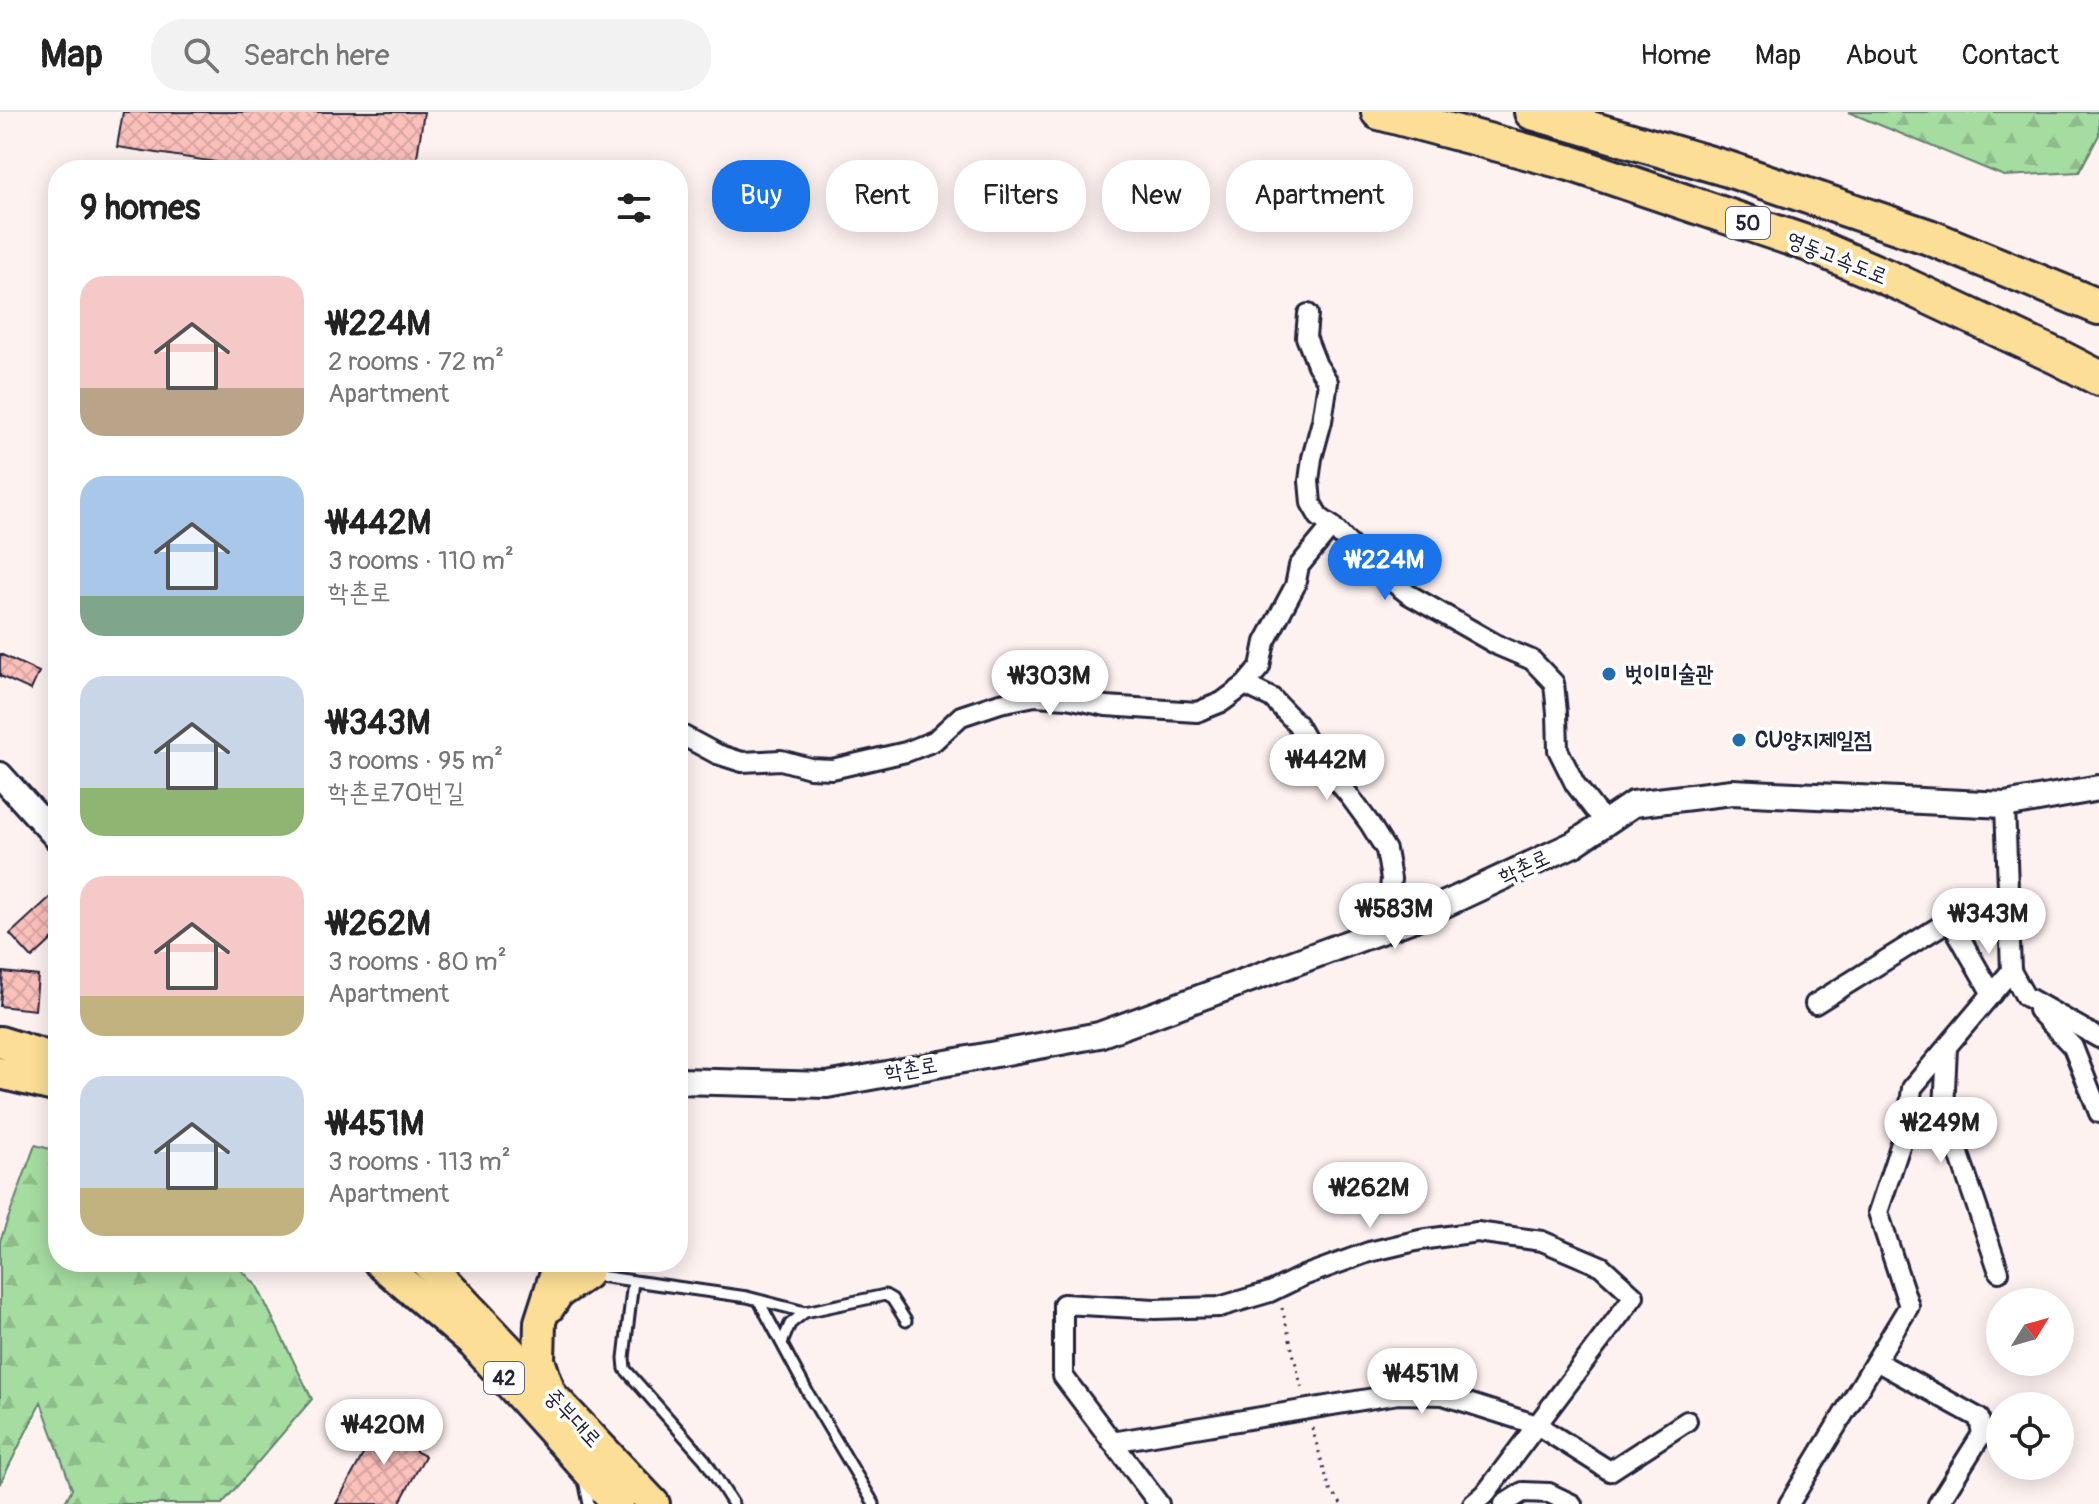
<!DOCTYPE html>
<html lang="en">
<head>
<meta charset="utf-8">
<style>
  body { margin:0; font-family:Pangolin,"Poor Story",sans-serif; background:#f2f2f2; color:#222; height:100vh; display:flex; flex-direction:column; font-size:30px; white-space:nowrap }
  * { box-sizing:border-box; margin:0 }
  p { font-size:26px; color:#767676 }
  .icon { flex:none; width:44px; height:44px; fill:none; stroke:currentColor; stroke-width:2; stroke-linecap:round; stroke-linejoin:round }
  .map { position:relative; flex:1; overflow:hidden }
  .drawer { position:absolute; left:48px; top:48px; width:640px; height:1112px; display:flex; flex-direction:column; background:#fff; border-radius:32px; box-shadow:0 4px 20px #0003 }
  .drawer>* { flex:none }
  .guide { position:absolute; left:712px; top:48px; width:760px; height:72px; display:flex; gap:16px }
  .needle { width:52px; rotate:53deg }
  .tools { position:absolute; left:1986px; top:1176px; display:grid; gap:16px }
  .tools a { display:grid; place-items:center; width:88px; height:88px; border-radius:50%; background:#fff; box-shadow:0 4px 20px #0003; font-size:40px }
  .price { position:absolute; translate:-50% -68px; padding:0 18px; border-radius:28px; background:#fff; color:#222; font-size:26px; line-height:52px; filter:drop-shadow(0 2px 4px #0008) }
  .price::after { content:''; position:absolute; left:50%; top:48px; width:24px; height:18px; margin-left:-12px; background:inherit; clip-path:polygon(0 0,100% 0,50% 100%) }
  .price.current { background:#1a73e8; color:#fff }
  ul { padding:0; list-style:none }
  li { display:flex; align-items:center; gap:24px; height:200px; padding:0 32px }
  li span { display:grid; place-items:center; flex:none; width:224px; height:160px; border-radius:24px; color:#555 }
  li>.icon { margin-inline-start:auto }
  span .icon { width:96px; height:96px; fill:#fffc; stroke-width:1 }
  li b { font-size:34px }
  h2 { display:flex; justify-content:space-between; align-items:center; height:96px; padding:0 32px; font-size:34px }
  .pill { padding:0 28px; border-radius:32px; background:#fff; box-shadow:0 4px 20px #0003; font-size:28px; line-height:72px }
  .pill.current { background:#1a73e8; color:#fff }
  header { display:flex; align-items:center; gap:48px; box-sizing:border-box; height:112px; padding:0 40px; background:#fff; border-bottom:2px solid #e0e0e0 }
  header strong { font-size:38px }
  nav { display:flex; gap:44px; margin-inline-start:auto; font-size:28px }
  .search { width:560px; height:72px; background:#f2f2f2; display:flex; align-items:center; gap:20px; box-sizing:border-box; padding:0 28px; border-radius:32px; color:#767676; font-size:30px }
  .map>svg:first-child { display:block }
  .forest { fill:url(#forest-firs); stroke:#647f6e; stroke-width:2 }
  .building { fill:url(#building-cross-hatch); stroke:#22223b; stroke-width:2 }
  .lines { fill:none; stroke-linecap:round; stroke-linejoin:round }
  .service-casing { stroke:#22223b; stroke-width:15 }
  .minor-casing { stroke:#22223b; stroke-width:24 }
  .tertiary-casing { stroke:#22223b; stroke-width:30 }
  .primary-casing { stroke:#22223b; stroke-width:36 }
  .motorway-casing { stroke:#22223b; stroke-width:40 }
  .path { stroke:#22223b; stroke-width:3; stroke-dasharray:2 6; stroke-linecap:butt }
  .service { stroke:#fff; stroke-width:9 }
  .minor { stroke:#fff; stroke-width:18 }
  .tertiary { stroke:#fff; stroke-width:24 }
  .primary { stroke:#fcde96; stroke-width:30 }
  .motorway { stroke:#fcde96; stroke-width:34 }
  .poi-dot { fill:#1f6fb2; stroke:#fff; stroke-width:3 }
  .labels { text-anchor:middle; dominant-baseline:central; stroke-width:7; stroke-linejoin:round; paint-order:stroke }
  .shield { fill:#fff; stroke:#646476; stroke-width:2 }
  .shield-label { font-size:20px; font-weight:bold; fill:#22223b }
  .street-label { font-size:22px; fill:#22223b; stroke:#fff }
  .poi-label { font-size:22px; font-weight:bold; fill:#22223b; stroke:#fff; text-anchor:start }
</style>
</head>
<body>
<header>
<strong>Map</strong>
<div class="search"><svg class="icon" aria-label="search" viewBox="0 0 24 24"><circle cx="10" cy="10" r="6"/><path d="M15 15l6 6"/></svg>Search here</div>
<nav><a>Home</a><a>Map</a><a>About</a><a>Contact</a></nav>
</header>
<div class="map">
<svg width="2099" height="1392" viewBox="0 0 2099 1392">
  <defs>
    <pattern id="forest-firs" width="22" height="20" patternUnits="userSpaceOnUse" patternTransform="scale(2)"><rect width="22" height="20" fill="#a5dca0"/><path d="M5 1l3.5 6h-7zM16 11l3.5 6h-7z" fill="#8ebc8b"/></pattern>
    <pattern id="building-cross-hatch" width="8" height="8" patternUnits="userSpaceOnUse" patternTransform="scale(2)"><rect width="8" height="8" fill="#fcc0bb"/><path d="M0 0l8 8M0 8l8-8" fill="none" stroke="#d8a5a2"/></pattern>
  </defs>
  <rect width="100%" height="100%" fill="#fef2f1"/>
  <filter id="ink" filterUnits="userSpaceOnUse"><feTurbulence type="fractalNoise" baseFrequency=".0125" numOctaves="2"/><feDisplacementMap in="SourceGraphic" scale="16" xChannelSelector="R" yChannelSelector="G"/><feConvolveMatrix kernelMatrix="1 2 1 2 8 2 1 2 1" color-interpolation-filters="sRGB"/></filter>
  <g filter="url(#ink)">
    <g class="forest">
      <path d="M1848 0H2099V23L2079 60 2004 64Z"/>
      <path d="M35 1033 58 1039V1150H234L257 1174 312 1287 222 1392H64L72 1377 41 1290 0 1372V1129Z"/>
    </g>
    <g class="building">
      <path d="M123 0H424L415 58H269L117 35Z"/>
      <path d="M0 542 39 560 31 578 0 564Z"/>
      <path d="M58 778V822L32 846 10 822Z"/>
      <path d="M3 860 38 864 35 898 0 894Z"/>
      <path d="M383 1309H397L409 1318 416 1328 415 1339 425 1344 399 1392H336L365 1339 364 1327 371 1316Z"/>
    </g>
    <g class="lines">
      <defs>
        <g id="service">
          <path d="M592 1163 747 1185 805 1200 885 1183 892 1187 906 1209"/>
          <path d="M633 1169 624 1246 625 1257 705 1348 733 1392"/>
          <path d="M759 1189 808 1281 874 1392"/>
          <path d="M782 1231 790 1212 805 1200"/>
          <path d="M584 1368 589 1392"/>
        </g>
        <g id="minor">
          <path d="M1308 202 1306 225 1317 253 1328 270 1322 309 1312 346 1309 369 1311 391 1319 405 1332 414 1361 445 1408 482 1499 534 1532 548 1554 571 1557 601 1558 638 1575 672 1594 697 1607 710"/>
          <path d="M1245 573 1272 586 1297 612 1312 639 1348 682 1370 712 1386 738 1391 767 1389 789 1382 818"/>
          <path d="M678 621 717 642 742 650 781 648 810 656 832 657 906 640 934 629 961 604 1000 591 1035 584 1067 586 1106 594 1197 600 1222 590 1245 573 1260 555 1265 530 1295 474 1299 454 1332 414"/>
          <path d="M2005 693 2011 859 2025 884 2099 926"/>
          <path d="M1815 892 1950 808 1992 882"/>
          <path d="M2038 898 2073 935 2099 1001"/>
          <path d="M1947 936 1944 998 1999 1160"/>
          <path d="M1876 1249 1979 1306 1982 1322 1938 1392"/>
          <path d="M1112 1330 1398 1282 1443 1283 1537 1313 1610 1359 1687 1309"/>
          <path d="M1159 1392 1063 1264V1192L1155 1197 1219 1195 1270 1180 1303 1164 1369 1140 1420 1128 1477 1120 1542 1129 1601 1154 1634 1184 1485 1382 1473 1392"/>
          <path d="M1504 1392 1523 1380 1549 1381 1572 1392"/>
          <path d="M1789 1392 1909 1194 1878 1100 1908 1010 1912 976 2011 859"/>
        </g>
        <g id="tertiary">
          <path d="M0 663 58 727"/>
          <path d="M678 969 827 973 1099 923 1413 807 1574 732 1633 692 1732 680 2005 693 2099 676"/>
        </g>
        <g id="primary">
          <path d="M0 930 58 948"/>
          <path d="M0 961 58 975"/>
          <path d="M379 1150 473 1231 618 1392"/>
          <path d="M426 1150 654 1392"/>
          <path d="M549 1195 558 1181 586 1162"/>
          <path d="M549 1278 539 1248 540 1210 558 1154"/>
        </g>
        <g id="motorway">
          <path d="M1379 0 1570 51 1809 132 1900 171 2058 245 2099 266"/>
          <path d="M1532 0 1728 57 1929 125 2099 195"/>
        </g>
      </defs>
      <use href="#service" class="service-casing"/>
      <use href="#minor" class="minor-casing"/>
      <use href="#tertiary" class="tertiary-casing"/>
      <use href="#primary" class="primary-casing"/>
      <use href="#motorway" class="motorway-casing"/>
      <g class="path">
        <path d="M1282 1196 1303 1281"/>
        <path d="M1312 1316 1330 1378 1341 1392"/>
      </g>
      <use href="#service" class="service"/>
      <use href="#minor" class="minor"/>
      <use href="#tertiary" class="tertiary"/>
      <use href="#primary" class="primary"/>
      <use href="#motorway" class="motorway"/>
    </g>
  </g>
  <g class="poi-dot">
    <circle cx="1609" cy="562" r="8"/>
    <circle cx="1739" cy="628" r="8"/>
  </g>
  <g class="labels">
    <g class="shield">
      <rect x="1726" y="95" width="44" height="32" rx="6"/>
      <rect x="484" y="1250" width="40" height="32" rx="6"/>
    </g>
    <g class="shield-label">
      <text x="1748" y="111">50</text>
      <text x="504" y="1266">42</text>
    </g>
    <g class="street-label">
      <text transform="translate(1837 146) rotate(22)">영동고속도로</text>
      <text transform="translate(1524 755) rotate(-25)">학촌로</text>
      <text transform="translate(911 957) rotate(-10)">학촌로</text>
      <text transform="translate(573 1306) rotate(47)">중부대로</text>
    </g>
    <g class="poi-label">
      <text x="1625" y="562">벗이미술관</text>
      <text x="1755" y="628">CU양지제일점</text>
    </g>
  </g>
</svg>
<div class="tools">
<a><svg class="needle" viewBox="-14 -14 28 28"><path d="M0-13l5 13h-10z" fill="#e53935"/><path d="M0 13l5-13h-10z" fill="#767676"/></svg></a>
<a><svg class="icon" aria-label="locate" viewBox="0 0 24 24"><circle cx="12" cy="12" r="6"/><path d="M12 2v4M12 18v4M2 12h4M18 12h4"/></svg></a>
</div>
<b class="price current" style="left:1385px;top:490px">₩224M</b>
<b class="price" style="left:1050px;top:606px">₩303M</b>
<b class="price" style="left:1327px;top:690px">₩442M</b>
<b class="price" style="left:1395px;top:839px">₩583M</b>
<b class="price" style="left:1989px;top:844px">₩343M</b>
<b class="price" style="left:1941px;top:1053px">₩249M</b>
<b class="price" style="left:1370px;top:1118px">₩262M</b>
<b class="price" style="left:1422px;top:1304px">₩451M</b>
<b class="price" style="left:384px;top:1355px">₩420M</b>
<div class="guide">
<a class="pill current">Buy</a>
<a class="pill">Rent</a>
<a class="pill">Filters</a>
<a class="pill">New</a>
<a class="pill">Apartment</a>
</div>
<section class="drawer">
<h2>9 homes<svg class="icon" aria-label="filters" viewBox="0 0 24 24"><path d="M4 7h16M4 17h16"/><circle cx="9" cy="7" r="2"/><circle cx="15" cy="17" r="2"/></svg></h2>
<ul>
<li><span style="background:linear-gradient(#f6c9c9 70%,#b9a48a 0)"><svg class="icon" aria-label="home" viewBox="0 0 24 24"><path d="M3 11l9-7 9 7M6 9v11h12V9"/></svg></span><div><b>₩224M</b><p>2 rooms · 72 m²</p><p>Apartment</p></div></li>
<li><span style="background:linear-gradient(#a9c7e8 75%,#7fa58c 0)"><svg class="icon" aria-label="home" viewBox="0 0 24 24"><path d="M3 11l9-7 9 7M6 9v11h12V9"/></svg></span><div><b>₩442M</b><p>3 rooms · 110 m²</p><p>학촌로</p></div></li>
<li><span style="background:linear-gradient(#c9d6e8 70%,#8fb573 0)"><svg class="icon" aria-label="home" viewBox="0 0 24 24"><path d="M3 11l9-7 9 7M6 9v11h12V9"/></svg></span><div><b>₩343M</b><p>3 rooms · 95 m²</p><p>학촌로70번길</p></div></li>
<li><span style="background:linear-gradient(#f6c9c9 75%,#c2b280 0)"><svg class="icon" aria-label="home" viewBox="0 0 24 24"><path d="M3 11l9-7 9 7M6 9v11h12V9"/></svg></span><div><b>₩262M</b><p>3 rooms · 80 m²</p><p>Apartment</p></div></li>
<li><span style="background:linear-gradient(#c9d6e8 70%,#c2b280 0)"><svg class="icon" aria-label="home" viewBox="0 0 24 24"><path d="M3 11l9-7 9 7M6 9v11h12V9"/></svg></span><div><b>₩451M</b><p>3 rooms · 113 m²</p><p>Apartment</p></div></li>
</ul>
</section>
</div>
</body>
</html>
